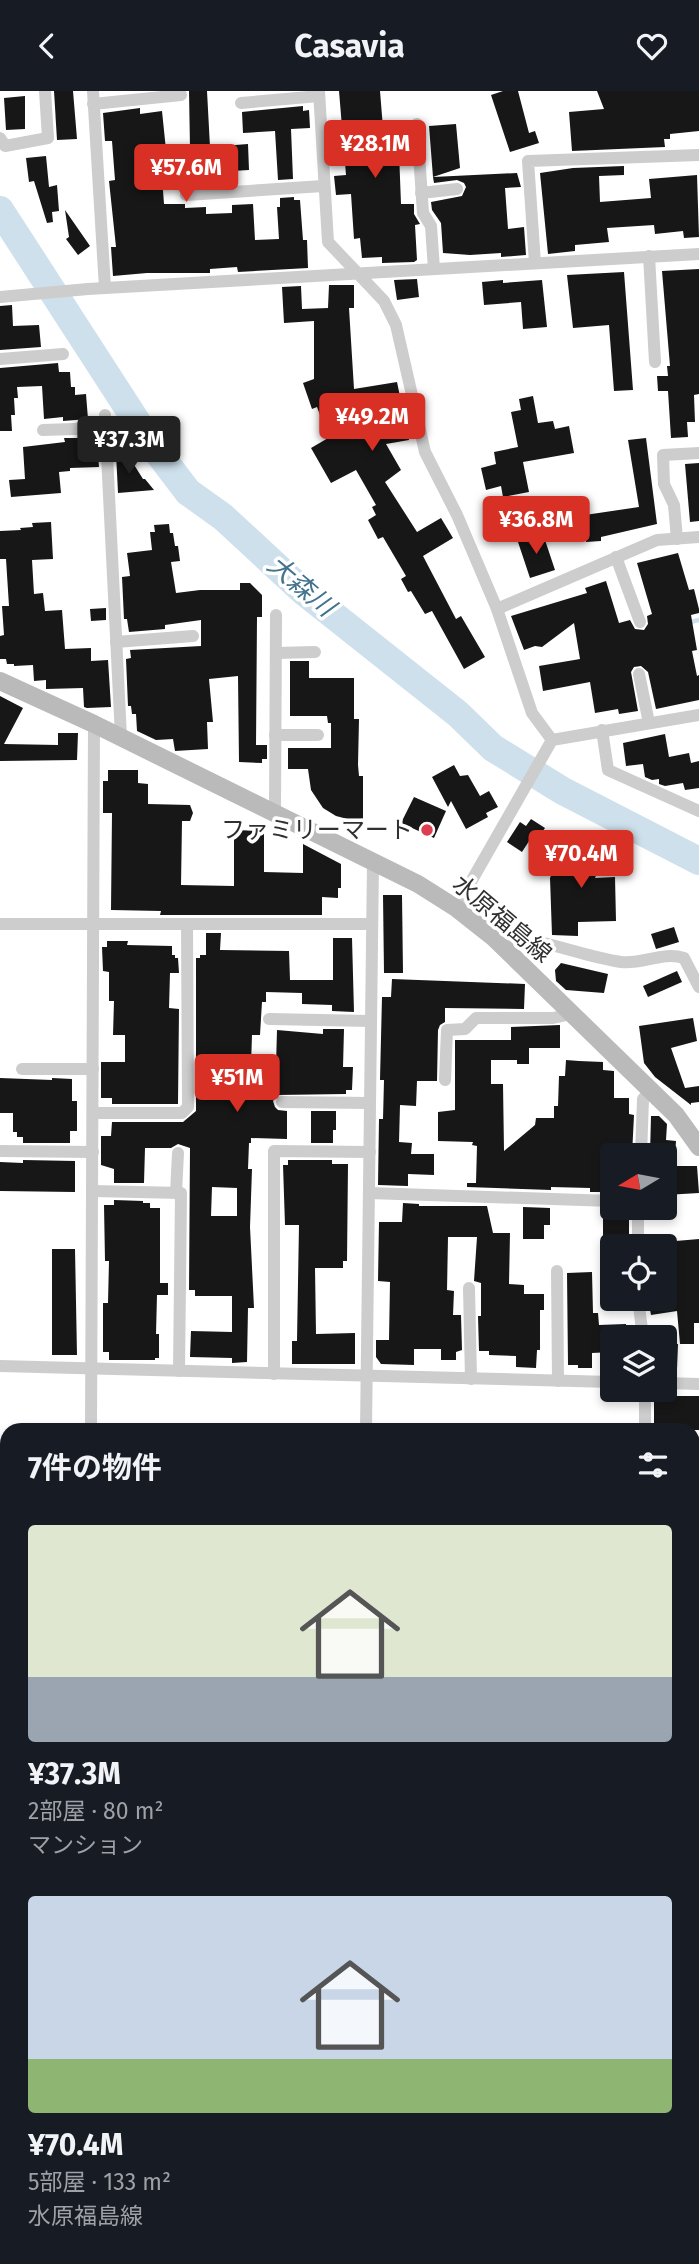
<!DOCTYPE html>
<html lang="ja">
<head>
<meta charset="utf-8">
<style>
  body { margin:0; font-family:"Fira Sans","Noto Sans JP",sans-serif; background:#20242c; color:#f1f3f6; height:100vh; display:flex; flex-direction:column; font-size:26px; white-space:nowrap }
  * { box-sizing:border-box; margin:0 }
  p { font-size:23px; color:#9ea1a6 }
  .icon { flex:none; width:38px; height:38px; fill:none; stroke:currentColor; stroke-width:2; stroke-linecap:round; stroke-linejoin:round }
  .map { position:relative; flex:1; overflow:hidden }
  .sheet { position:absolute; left:0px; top:1332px; width:700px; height:842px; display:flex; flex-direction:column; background:#171b24; border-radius:21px 21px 0 0; box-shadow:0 4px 10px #0003 }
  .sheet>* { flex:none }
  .needle { width:46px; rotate:260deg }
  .controls { position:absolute; left:600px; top:1052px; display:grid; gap:14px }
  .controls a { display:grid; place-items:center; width:77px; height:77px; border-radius:7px; background:#171b24; box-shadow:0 4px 10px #0003; font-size:35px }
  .price { position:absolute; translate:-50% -60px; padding:0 16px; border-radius:7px; background:#d93025; color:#fff; font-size:23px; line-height:46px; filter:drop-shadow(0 2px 4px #0008) }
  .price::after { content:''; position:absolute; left:50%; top:42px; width:21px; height:16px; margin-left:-10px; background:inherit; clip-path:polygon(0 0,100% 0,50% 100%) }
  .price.on { background:#222; color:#fff }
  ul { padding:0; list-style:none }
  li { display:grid; align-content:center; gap:14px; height:371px; padding:0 28px }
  li span { display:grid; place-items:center; height:217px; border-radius:7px; color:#555 }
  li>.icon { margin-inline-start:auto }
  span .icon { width:126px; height:126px; fill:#fffc; stroke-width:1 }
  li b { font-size:30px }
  h2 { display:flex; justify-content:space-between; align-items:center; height:84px; padding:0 28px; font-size:30px }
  header { display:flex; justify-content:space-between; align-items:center; height:91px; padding:0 28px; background:#171b24; font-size:32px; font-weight:700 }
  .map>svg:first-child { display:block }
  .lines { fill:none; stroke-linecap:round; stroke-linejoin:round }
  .stream { stroke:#cde0eb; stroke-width:4.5 }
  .river { stroke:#cde0eb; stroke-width:28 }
  .building { fill:#171717; fill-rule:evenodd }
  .minor { stroke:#cdcdcd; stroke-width:12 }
  .secondary { stroke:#bababa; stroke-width:18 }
  .trunk { stroke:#a0a0a0; stroke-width:21 }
  .poi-dot { fill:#dc3d4f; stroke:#fff; stroke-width:2.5 }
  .labels { text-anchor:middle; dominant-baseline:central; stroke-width:7; stroke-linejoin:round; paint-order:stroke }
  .poi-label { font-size:24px; fill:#303030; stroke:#fff; text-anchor:end }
  .street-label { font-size:24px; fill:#303030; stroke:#fff }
  .water-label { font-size:26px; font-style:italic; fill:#42748e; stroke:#fff }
</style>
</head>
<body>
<header><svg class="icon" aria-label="back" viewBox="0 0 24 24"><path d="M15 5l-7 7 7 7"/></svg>Casavia<svg class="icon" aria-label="heart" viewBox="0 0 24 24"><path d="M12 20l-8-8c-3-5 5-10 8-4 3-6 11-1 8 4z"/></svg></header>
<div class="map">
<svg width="699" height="2173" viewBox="0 0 699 2173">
  <rect width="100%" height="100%" fill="#fff"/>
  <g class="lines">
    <path class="stream" d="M686 532 699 529"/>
    <path class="river" d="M0 119 150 351 188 401 223 426 303 500 458 623 493 657 563 700 699 770"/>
  </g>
  <g class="building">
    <path d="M54 0H73L77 48 57 49Z"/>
    <path d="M189 0H207L210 56 248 53 249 79 232 80 231 67H206L207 87 162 86 164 113H185V117L206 116V123L232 122V114L253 113 255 149 279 148 277 116H280V107L294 106V109H300L303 149H307L308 177 238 181 237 176 210 178V182H147L113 185 111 156H116L109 90 115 89 112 50H105L103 22 140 17V23L162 20 166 59 186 58 190 57Z"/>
    <path d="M339 0H380L383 37 403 36 405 60 399 61 401 113H414V123L420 133 415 134 417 169 414 171 382 172V166L362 167 360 147 354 148 351 103 336 104 334 85 346 84Z"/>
    <path d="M503 0H518L529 42 535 40 539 52 510 61 491 4Z"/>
    <path d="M597 0H699V40L670 43V48H664L665 56 572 60 569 21 604 18Z"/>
    <path d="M25 5V38L6 39 4 7Z"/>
    <path d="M303 15V20L309 19 310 37 291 38 293 88 278 89 275 40 243 42 242 21Z"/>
    <path d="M456 33 460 77 433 86 429 35Z"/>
    <path d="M46 65 49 96 57 94 59 120 52 121 53 131 47 132 34 90 29 91 26 67Z"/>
    <path d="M624 75V84L599 85 600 111 651 107 649 88 697 84 699 146 684 147 683 140 655 143 654 134 607 137 609 151 575 154V160L548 163 540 82 573 77Z"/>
    <path d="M517 82 521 96 505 97 508 138 524 136 526 164 501 166V162L470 164 443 162 441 132 432 119 431 111 462 105 466 96 464 92 457 89 434 92 433 86Z"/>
    <path d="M65 119 90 155 78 164 66 148 69 146Z"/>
    <path d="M699 178V303L694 304 695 331H687L688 346 671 347 668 300H658L657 285H668L667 275H670L662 180Z"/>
    <path d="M624 181 633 299 614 300 609 234 573 237 567 184Z"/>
    <path d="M417 188 419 206 397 209 394 189Z"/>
    <path d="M503 189V192L542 189 547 236 523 238 521 211 484 214 482 191Z"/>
    <path d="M329 194H354V217H349L354 298 397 291 409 349 386 353 401 379 385 391 417 441 441 427 453 447 423 465 456 528 461 525 485 566 464 578 432 520 425 523 411 500 408 501 401 488 406 485 383 446 378 448 368 429 376 424 372 416 376 414 356 379 331 392 311 357 335 343 326 322 320 324 317 316 312 318 303 292 314 288V230L284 232 282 196 301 195 302 218 328 217Z"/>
    <path d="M12 214 13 235 39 234 41 256 0 259V215Z"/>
    <path d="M58 272 59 281H70L71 296H75V304L86 303 88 328 63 330V326L44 328 42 295 17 296 18 307H14L15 324H11L12 340H0V277Z"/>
    <path d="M533 305 538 332 553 330 555 338 569 335 574 362 523 371 529 401 503 406 501 395 486 399 481 377 496 373 494 361 518 356 511 321 521 319 519 308Z"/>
    <path d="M64 347H78V353L90 352V357L94 356 95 364H98L99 376 70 377V380L59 381 61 402 11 406 9 389 25 388 23 356 65 351Z"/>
    <path d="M646 347 657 433 601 446V450L586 451 585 424 639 416 628 349Z"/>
    <path d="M126 361 143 388H145L154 399 118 402 116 362Z"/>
    <path d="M699 372V430L690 431 685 373Z"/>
    <path d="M512 429 517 441 505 446 500 434Z"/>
    <path d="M51 431 53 468 32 469 34 503 43 502 45 520 62 519 65 558 91 557V570L108 569 111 616 87 617 84 616 83 597 46 598V589L34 590 33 574 14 575V573H7L6 568H0V545L4 544 2 515H9L6 468H0V440L21 439 20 437 33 436 32 432Z"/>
    <path d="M169 433 170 442H173L175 455H178L180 470 171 471 176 502 200 499H240V492H250L262 504V526H257L256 654H267V668H262V672L239 671 238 585 209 588 213 631H207L208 658 175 660 173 648 156 649 137 640 136 623H132L131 615H128L126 568 131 567 130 559 201 555V529L165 534V538L129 541 127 528H124L122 486 130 485 127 462 152 459 150 441H155L154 434Z"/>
    <path d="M543 443 555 479 530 487 518 451Z"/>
    <path d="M678 462 689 499 694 498 699 518V522L691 524 697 559 692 560 697 585 699 584V609L656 618 648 581 641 575 634 576 631 581 638 620 619 623 618 618 595 622 590 591 543 600 539 575 580 568 574 532 542 556 535 555 524 559 511 525 587 502 585 497 606 490 619 532 630 529 635 538 644 539 648 533 647 525 652 523 637 472Z"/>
    <path d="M106 517V529L91 530 90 518Z"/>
    <path d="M290 570H309V587H354V628H359L358 674 359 685H363V732L336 725 323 717 311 699 308 678H288V657H331V632H328L327 625H290Z"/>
    <path d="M0 605 23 617 4 653 58 654V642H78L77 669 0 670Z"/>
    <path d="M665 643 669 666 689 662 691 672 699 670V697L685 699 683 692 665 695 659 693V688L652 689 645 686 643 673 626 675 623 652Z"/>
    <path d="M454 674 460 685 468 684 480 705 489 700 498 716 486 722 488 726 466 738 451 710 448 716 432 686Z"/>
    <path d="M108 679H138V692L148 693V713L190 714 193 722 190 730H182L181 794 234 795V739L264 740V781L303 782V753L341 773V797H338V807L322 806V824H160L161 820 111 819 112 722H103V690H108Z"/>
    <path d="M414 706 446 720 434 747 401 732Z"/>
    <path d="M531 728 545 737 536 750 531 747 522 761 507 751 520 731 526 735Z"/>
    <path d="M588 745 606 753 602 762 605 763 595 787 615 786 616 830 578 831V845L552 844 550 787 565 753 581 761Z"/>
    <path d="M383 804H402L403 882H384Z"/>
    <path d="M674 836 679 851 656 858 651 843Z"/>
    <path d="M206 842H221L220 859 289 860 290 889H333V847H352L354 921 332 920V914L302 913V902L266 901V911H262L260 944H252L251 974H276L277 939 323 943V938H344L343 976H353L352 999H346V1003L277 1004 273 1010 275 1016 278 1019 287 1020V1048L251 1047V1052H249L248 1078H252L250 1136 254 1217H248L247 1271 232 1272V1267L190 1266 191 1240 232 1241V1205H195V1199H189L190 1057 178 1053 171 1057H145L144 1092H114V1078L101 1074V1045H111L112 1031H183L196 1020V867H200V864H206ZM212 1096 237 1097V1125H211Z"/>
    <path d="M107 850H128L127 854 172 855V864H175V867H178L179 882H170L169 917 179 918 178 1013H112V1007H101V971H125V944H113L114 910H109V881L103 880 102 856H107Z"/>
    <path d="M561 872 608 883 604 902 566 899 556 890 555 879Z"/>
    <path d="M677 880 682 891 648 906 643 895Z"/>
    <path d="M392 888 525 893 524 918 445 917V931L440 934 438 939 437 990H417L416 1015 400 1014 399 1051 412 1052 411 1063H434V1084L408 1083V1095L378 1094 379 1028H383L384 989H380L382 906H391Z"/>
    <path d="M693 927 697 950 671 957 685 997 699 995V1011L691 1012V1014L655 986 644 972 639 935Z"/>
    <path d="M560 934V957H529V973H517V969H491V993H503L504 1060 535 1034 536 1027H554V1015H558L559 985H565L566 969 579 970 603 971V979L614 980V1007H629V1023L634 1024 632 1064 611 1065V1101H590V1097L551 1096V1099L467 1096V1092H476L477 1055 472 1054 473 1051 438 1050V1021L455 1019V949H511V936Z"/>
    <path d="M0 987 52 989V987L72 988V1010H77V1040H70V1052H23V1046H17V1041H13V1022H0Z"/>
    <path d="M311 1020H336V1039H333V1052H311Z"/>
    <path d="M651 1025H659L667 1033 666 1049 676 1050 675 1064H650Z"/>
    <path d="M23 1069 75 1070V1101L0 1100V1071L23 1072Z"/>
    <path d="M288 1069H332V1073H348L347 1170H343V1177H315L316 1243 355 1242V1273H292V1250H297L299 1134H285L283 1074H288Z"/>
    <path d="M665 1075H697L699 1102 665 1104Z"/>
    <path d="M114 1109 143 1110V1112H150V1117H160V1192H168V1204H157L156 1243H159V1267H155V1269H109V1261H103V1212H108L109 1170H105L104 1114H114Z"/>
    <path d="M403 1112 419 1113V1115H487L493 1142H510L509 1193 524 1194V1203H544V1219H540V1259H537L536 1277 516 1276V1265L489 1264V1260H479L478 1225H481V1192L474 1190 477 1146H448L447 1199 454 1200 453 1224H461L462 1259 456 1261V1269H441V1258H414V1274L381 1273 376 1266V1249H389L390 1191 378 1190 379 1131H402Z"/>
    <path d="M523 1116 550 1117V1134H544V1148H523Z"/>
    <path d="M617 1117H624V1122H629V1155H603V1118Z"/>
    <path d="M699 1148V1232H694V1253H680L677 1220 651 1224 648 1208H665V1197L668 1196 664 1151Z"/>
    <path d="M52 1158H75L77 1264H52Z"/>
    <path d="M592 1181 593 1222H598L599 1234 626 1233V1246H612V1261L592 1262V1277H578V1274H568L567 1182Z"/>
    <path d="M665 1252 678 1253 677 1278 665 1277Z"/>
    <rect x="654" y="1305" width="45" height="34"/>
  </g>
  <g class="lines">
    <g class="minor">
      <path d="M93 0 105 197"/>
      <path d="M319 0 328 151 384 210 396 234 425 361 457 424 497 518 532 622 552 649"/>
      <path d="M241 12 319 5"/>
      <path d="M93 13 181 4"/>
      <path d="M417 33 423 122 431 135 434 178"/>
      <path d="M0 47 5 55 48 47 45 0"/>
      <path d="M421 102 457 98"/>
      <path d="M186 104 323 95"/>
      <path d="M649 165 655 271"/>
      <path d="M535 172 528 70 699 64"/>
      <path d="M0 206 88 198 699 163"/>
      <path d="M0 268 63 263"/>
      <path d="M105 324 121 646"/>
      <path d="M43 339 104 337"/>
      <path d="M677 448 674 414 664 393 663 364 699 362"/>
      <path d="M616 466 640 531"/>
      <path d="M497 518 657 449 699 446"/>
      <path d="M116 551 193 545"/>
      <path d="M276 562 315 561"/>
      <path d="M639 583 649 632"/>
      <path d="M602 639 608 679 699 720"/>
      <path d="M275 644H318"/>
      <path d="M275 722 276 524"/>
      <path d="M456 817 552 649 699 624"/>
      <path d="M0 833H372"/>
      <path d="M494 847C538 844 578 865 621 871 642 874 663 860 684 867L699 896"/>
      <path d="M269 928 371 930"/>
      <path d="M22 978H93"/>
      <path d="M445 989 447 939 465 938 476 927H553L571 923"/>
      <path d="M282 1011 370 1012"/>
      <path d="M93 1022H182L188 1016 187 833"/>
      <path d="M0 1060 93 1061"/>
      <path d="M641 1064 643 1008 651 999"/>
      <path d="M93 1100 181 1102 179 1280"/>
      <path d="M176 1102 178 1062"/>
      <path d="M369 1102 612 1110"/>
      <path d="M638 1155V1116"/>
      <path d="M557 1180 558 1290"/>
      <path d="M469 1197 471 1288"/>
      <path d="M638 1208 643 1246"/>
      <path d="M0 1275 612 1291"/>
      <path d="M274 1283V1060L370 1061"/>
      <path d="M665 1292 699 1293"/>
      <path d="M91 1339 94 633"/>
      <path d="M366 1339 373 771"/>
      <path d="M645 1339V1298"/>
      <path d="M693 1506 699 1504"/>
      <path d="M693 1767 699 1764"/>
      <path d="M0 1783H7"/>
      <path d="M693 1874 699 1871"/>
      <path d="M693 1962 699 1960"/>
      <path d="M0 2005 7 2007"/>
      <path d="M693 2015H699"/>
      <path d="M0 2028 7 2041"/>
      <path d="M0 2158 7 2155"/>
      <path d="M359 2166V2173"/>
      <path d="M145 2173 162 2166"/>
      <path d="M639 2173V2166"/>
    </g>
    <path class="secondary" d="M0 590 94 633 418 793 456 817 494 847 676 1024 699 1056"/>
    <g class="trunk">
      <path d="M693 1888 699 1886"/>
      <path d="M693 1944 699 1942"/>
      <path d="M12 2173 29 2166"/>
      <path d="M85 2173 101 2166"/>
    </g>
  </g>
  <circle class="poi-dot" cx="427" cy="739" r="7"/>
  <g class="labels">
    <g class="poi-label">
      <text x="413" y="739">ファミリーマート</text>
    </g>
    <g class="street-label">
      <text transform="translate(502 828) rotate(40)">水原福島線</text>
    </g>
    <g class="water-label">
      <text transform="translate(301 495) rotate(40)">大森川</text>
    </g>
  </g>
</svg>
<div class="controls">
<a><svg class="needle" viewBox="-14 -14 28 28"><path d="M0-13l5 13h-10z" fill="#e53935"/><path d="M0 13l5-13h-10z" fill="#9ea1a6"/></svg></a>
<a><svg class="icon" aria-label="locate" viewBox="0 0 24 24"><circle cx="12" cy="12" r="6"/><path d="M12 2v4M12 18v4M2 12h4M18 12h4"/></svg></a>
<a><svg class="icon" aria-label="layers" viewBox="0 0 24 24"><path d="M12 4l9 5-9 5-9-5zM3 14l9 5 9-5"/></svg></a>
</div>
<b class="price" style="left:375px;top:89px">¥28.1M</b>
<b class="price" style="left:186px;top:113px">¥57.6M</b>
<b class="price" style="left:372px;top:362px">¥49.2M</b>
<b class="price on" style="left:129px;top:385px">¥37.3M</b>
<b class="price" style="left:536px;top:465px">¥36.8M</b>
<b class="price" style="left:581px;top:799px">¥70.4M</b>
<b class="price" style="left:237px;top:1023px">¥51M</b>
<section class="sheet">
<h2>7件の物件<svg class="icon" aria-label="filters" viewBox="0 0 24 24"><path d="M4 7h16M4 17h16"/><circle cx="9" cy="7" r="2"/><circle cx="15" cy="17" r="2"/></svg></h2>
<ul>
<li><span style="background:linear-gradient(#dfe7d0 70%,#9aa5b1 0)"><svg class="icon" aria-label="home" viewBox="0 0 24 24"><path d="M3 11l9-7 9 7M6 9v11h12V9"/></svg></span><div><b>¥37.3M</b><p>2部屋 · 80 m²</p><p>マンション</p></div></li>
<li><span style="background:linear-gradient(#c9d6e8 75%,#8fb573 0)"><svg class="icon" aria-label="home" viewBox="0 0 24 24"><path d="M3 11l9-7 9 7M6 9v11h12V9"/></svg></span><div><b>¥70.4M</b><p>5部屋 · 133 m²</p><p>水原福島線</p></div></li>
</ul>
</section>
</div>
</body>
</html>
